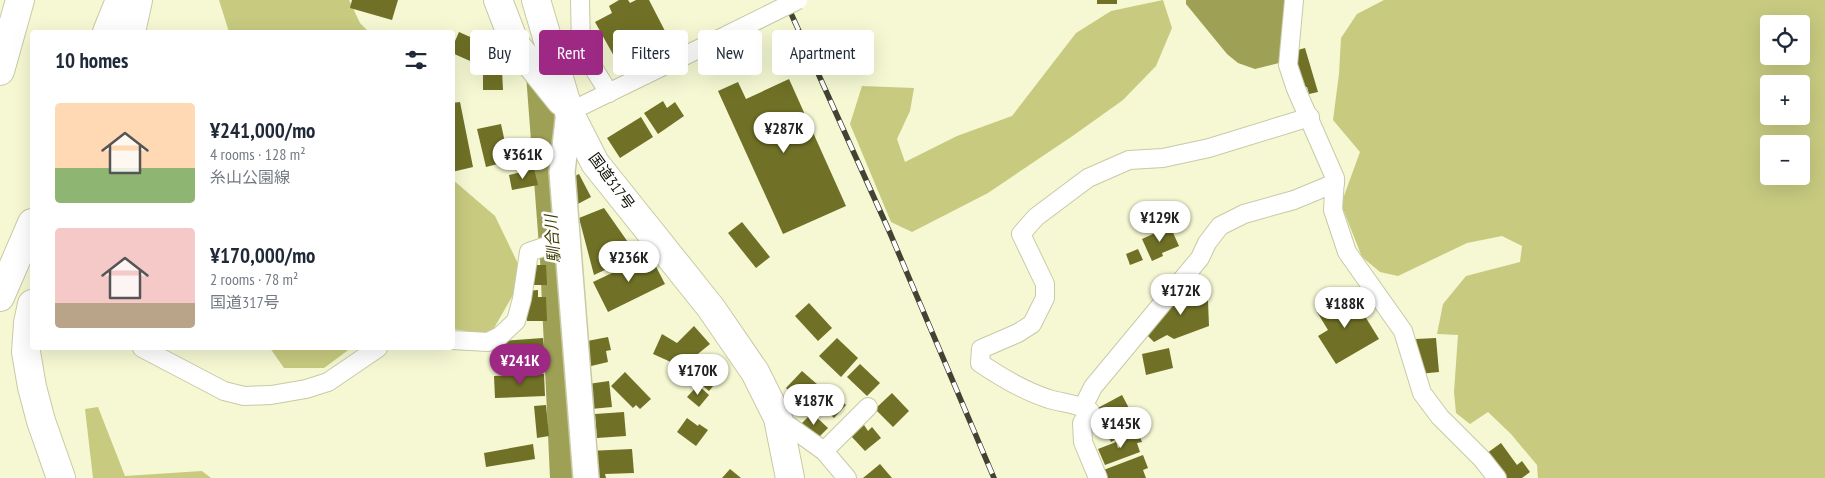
<!DOCTYPE html>
<html lang="en">
<head>
<meta charset="utf-8">
<style>
  body { margin:0; font-family:"PT Sans Narrow","Noto Sans JP",sans-serif; background:#f2f2f3; color:#1f2937; height:100vh; display:flex; flex-direction:column; font-size:19px; white-space:nowrap }
  * { box-sizing:border-box; margin:0 }
  p { font-size:16px; color:#747a83 }
  .icon { flex:none; width:28px; height:28px; fill:none; stroke:currentColor; stroke-width:2; stroke-linecap:round; stroke-linejoin:round }
  .map { position:relative; flex:1; overflow:hidden }
  .panel { position:absolute; left:30px; top:30px; width:425px; height:320px; display:flex; flex-direction:column; background:#fff; border-radius:5px; box-shadow:0 5px 20px #0002 }
  .panel>* { flex:none }
  .guide { position:absolute; left:470px; top:30px; width:475px; height:45px; display:flex; gap:10px }
  .buttons { position:absolute; left:1760px; top:15px; display:grid; gap:10px }
  .buttons a { display:grid; place-items:center; width:50px; height:50px; border-radius:5px; background:#fff; box-shadow:0 5px 20px #0002; font-size:25px }
  .price { position:absolute; translate:-50% -42px; padding:0 11px; border-radius:18px; background:#fff; color:#222; font-size:16px; line-height:32px; filter:drop-shadow(0 1px 2px #0008) }
  .price::after { content:''; position:absolute; left:50%; top:30px; width:15px; height:11px; margin-left:-8px; background:inherit; clip-path:polygon(0 0,100% 0,50% 100%) }
  .price.on { background:#9e2984; color:#fff }
  ul { padding:0; list-style:none }
  li { display:flex; align-items:center; gap:15px; height:125px; padding:0 25px }
  li span { display:grid; place-items:center; flex:none; width:140px; height:100px; border-radius:5px; color:#555 }
  li>.icon { margin-inline-start:auto }
  span .icon { width:60px; height:60px; fill:#fffc; stroke-width:1 }
  li b { font-size:21px }
  h2 { display:flex; justify-content:space-between; align-items:center; height:60px; padding:0 25px; font-size:21px }
  .pill { padding:0 18px; border-radius:5px; background:#fff; box-shadow:0 5px 20px #0002; font-size:18px; line-height:45px }
  .pill.on { background:#9e2984; color:#fff }
  .map>svg:first-child { display:block }
  .forest { fill:#c7ca7f; fill-rule:evenodd }
  .water { fill:#9ea056 }
  .lines { fill:none; stroke-linecap:round; stroke-linejoin:round }
  .river { stroke:#9ea056; stroke-width:28 }
  .building { fill:#707126 }
  .street-casing { stroke:#c8caa6; stroke-width:20 }
  .secondary-casing { stroke:#c8caa6; stroke-width:28 }
  .highway-casing { stroke:#c8caa6; stroke-width:30 }
  .street { stroke:#fff; stroke-width:18 }
  .secondary { stroke:#fff; stroke-width:25 }
  .highway { stroke:#fff; stroke-width:28 }
  .rail-casing { stroke:#424332; stroke-width:5.5 }
  .rail { stroke:#fff; stroke-width:4; stroke-dasharray:11; stroke-linecap:butt }
  .street-bridge-casing { stroke:#c8caa6; stroke-width:20; stroke-linecap:butt }
  .street-bridge { stroke:#fff; stroke-width:18 }
  .labels { text-anchor:middle; dominant-baseline:central; stroke-width:5; stroke-linejoin:round; paint-order:stroke }
  .street-label { font-size:15px; fill:#0e0e03; stroke:#fff }
  .water-label { font-size:16px; font-style:italic; fill:#3e3e02; stroke:#fff }
</style>
</head>
<body>
<div class="map">
<svg width="1825" height="478" viewBox="0 0 1825 478">
  <rect width="100%" height="100%" fill="#f5f8d2"/>
  <g class="forest">
    <path d="M219 0H349L360 23 369 32H229Z"/>
    <path d="M1163 0 1172 28 1156 66 1123 100 1074 135 988 193 912 232 891 222 850 124 862 86 914 88 910 111 897 139 905 162 957 136 1012 116 1076 33 1111 11Z"/>
    <path d="M1384 0H1825V478H1538L1537 465 1511 434 1488 412 1470 424 1456 413 1454 392 1458 335 1437 334 1443 304 1466 276 1520 262 1522 246 1502 236 1467 243 1398 276 1380 272 1362 257 1341 204 1360 152 1333 120 1339 74 1341 38 1357 14ZM1769 24H1801V56H1769ZM1769 84H1801V116H1769ZM1769 144H1801V176H1769Z"/>
    <path d="M452 179 495 216 524 276 490 335 453 329Z"/>
    <path d="M270 348H351L324 368H284Z"/>
    <path d="M98 407 125 476 202 471 211 478H93L85 409Z"/>
  </g>
  <path class="water" d="M1186 0H1291L1288 53 1279 63 1255 69 1238 63 1227 54 1186 4Z"/>
  <g class="lines">
    <path class="river" d="M539 61 554 259 564 478"/>
  </g>
  <g class="building">
    <path d="M352 0H398L392 20 350 8Z"/>
    <path d="M619 0H628L630 3 636 0H649L665 31 615 58 595 22 612 13 609 6Z"/>
    <rect x="1097" y="0" width="20" height="4"/>
    <path d="M459 32 486 44 477 64 452 53V48Z"/>
    <path d="M1305 48 1318 92 1309 94 1307 87 1303 88 1294 51Z"/>
    <path d="M483 70H502L503 90H483Z"/>
    <path d="M789 79 846 206 783 234 718 91 738 82 746 99Z"/>
    <path d="M663 101 667 108 675 102 684 116 658 134 644 113Z"/>
    <path d="M460 102 473 167 452 172V103Z"/>
    <path d="M641 117 653 137 620 158 607 138Z"/>
    <path d="M501 124 509 161 486 167 477 129Z"/>
    <path d="M534 169 538 185 512 190 509 175Z"/>
    <path d="M579 174 591 197 574 206 569 179Z"/>
    <path d="M604 208 637 255 594 275 579 218Z"/>
    <path d="M742 222 770 257 756 268 728 233Z"/>
    <path d="M1170 226 1179 246 1162 253 1163 256 1152 261 1142 239Z"/>
    <path d="M1138 249 1143 260 1130 265 1126 254Z"/>
    <path d="M650 255 665 284 608 312 593 282Z"/>
    <path d="M530 265H546L547 285H531Z"/>
    <path d="M1181 289 1200 292 1208 301 1209 326 1174 339 1167 335 1154 342 1145 333Z"/>
    <path d="M538 290V297H546L547 321H527L526 291Z"/>
    <path d="M1350 292 1379 339 1336 364 1318 336 1328 330 1317 312Z"/>
    <path d="M809 303 832 328 818 341 795 316Z"/>
    <path d="M694 326 710 344 682 367 653 354 662 334 677 343Z"/>
    <path d="M608 337 611 350 606 351 608 362 587 367 582 342Z"/>
    <path d="M543 338 546 366 527 368 526 355 501 357 500 341Z"/>
    <path d="M837 338 858 358 841 377 819 356Z"/>
    <path d="M1436 338 1439 372 1419 374 1416 339Z"/>
    <path d="M1169 348 1173 368 1146 375 1142 354Z"/>
    <path d="M703 356 713 366 704 374 694 365Z"/>
    <path d="M860 364 880 383 867 396 847 377Z"/>
    <path d="M802 371 826 392 810 410 786 388Z"/>
    <path d="M625 372 651 399 640 409 636 405 633 408 611 386Z"/>
    <path d="M544 374 545 396 495 398 494 376Z"/>
    <path d="M702 376 714 385 709 391 698 382Z"/>
    <path d="M609 381 612 407 591 409 588 384Z"/>
    <path d="M698 385 709 395 699 407 687 397Z"/>
    <path d="M831 392 846 405 834 418 819 404Z"/>
    <path d="M892 393 909 411 893 427 875 409Z"/>
    <path d="M1122 395 1139 427 1111 442 1094 410Z"/>
    <path d="M546 405 549 436 537 438 534 406Z"/>
    <path d="M624 412 626 436 597 438 595 414Z"/>
    <path d="M812 413 828 428 817 439 801 424Z"/>
    <path d="M687 418 698 426 699 424 708 430 696 446 677 432Z"/>
    <path d="M864 425 868 431 872 427 881 438 865 451 851 436Z"/>
    <path d="M1138 432 1142 442 1137 443 1140 452 1105 465 1098 449 1116 442 1118 448 1122 446 1119 439Z"/>
    <path d="M1501 443 1517 465 1522 461 1530 472 1522 478H1504L1483 456Z"/>
    <path d="M533 444 535 459 486 467 484 453Z"/>
    <path d="M632 449 634 473 605 474 606 478H590L588 451Z"/>
    <path d="M1143 455 1148 468 1143 470 1146 478H1104L1101 471Z"/>
    <path d="M880 464 892 478H863Z"/>
    <path d="M730 469 741 478H722Z"/>
  </g>
  <g class="lines">
    <defs>
      <g id="street">
        <path d="M580 0 581 48 609 93"/>
        <path d="M1294 0 1288 65 1296 89 1335 178 1333 210 1347 252 1403 331 1422 393 1440 417 1482 459 1497 478"/>
        <path d="M569 112 717 40"/>
        <path d="M452 340 488 342 500 336 516 321 522 299 529 252 567 239"/>
        <path d="M142 348 224 391 244 396 271 395 306 389 328 382 378 348"/>
        <path d="M1083 407 1093 387 1200 258 1207 243 1220 226 1244 214 1294 200 1335 183"/>
        <path d="M778 418 824 451 847 478"/>
        <path d="M824 451 868 407"/>
        <path d="M1098 478 1083 442 1082 423 1090 411C1078 404 1063 403 1049 399 1024 391 1002 378 980 363L981 349 1018 333 1032 324 1045 298V284L1021 234 1036 217 1088 178 1129 160 1163 158 1209 148 1310 117"/>
      </g>
      <path id="secondary" d="M569 112 562 172 586 478"/>
      <g id="highway">
        <path d="M498 0 515 44 561 101"/>
        <path d="M536 0 569 112 595 163 711 308 755 372 778 418 790 478"/>
        <path d="M107 32 120 0"/>
        <path d="M131 32 138 0"/>
        <path d="M0 71 20 0"/>
        <path d="M0 297 32 223"/>
        <path d="M32 304 28 323 26 352 32 387 41 421 61 478"/>
      </g>
    </defs>
    <use href="#street" class="street-casing"/>
    <use href="#secondary" class="secondary-casing"/>
    <use href="#highway" class="highway-casing"/>
    <use href="#street" class="street"/>
    <use href="#secondary" class="secondary"/>
    <use href="#highway" class="highway"/>
    <defs>
      <path id="rail" d="M785 0 890 233 994 478"/>
    </defs>
    <use href="#rail" class="rail-casing"/>
    <use href="#rail" class="rail"/>
    <defs>
      <path id="street-bridge" d="M717 40 798 0"/>
    </defs>
    <use href="#street-bridge" class="street-bridge-casing"/>
    <use href="#street-bridge" class="street-bridge"/>
  </g>
  <g class="labels">
    <g class="street-label">
      <text transform="translate(612 181) rotate(54)">国道317号</text>
    </g>
    <g class="water-label">
      <text transform="translate(552 239) rotate(-94)">馴合川</text>
    </g>
  </g>
</svg>
<div class="buttons">
<a><svg class="icon" aria-label="locate" viewBox="0 0 24 24"><circle cx="12" cy="12" r="6"/><path d="M12 2v4M12 18v4M2 12h4M18 12h4"/></svg></a>
<a>+</a>
<a>−</a>
</div>
<b class="price" style="left:784px;top:154px">¥287K</b>
<b class="price" style="left:523px;top:180px">¥361K</b>
<b class="price" style="left:1160px;top:243px">¥129K</b>
<b class="price" style="left:629px;top:283px">¥236K</b>
<b class="price" style="left:1181px;top:316px">¥172K</b>
<b class="price" style="left:1345px;top:329px">¥188K</b>
<b class="price on" style="left:520px;top:386px">¥241K</b>
<b class="price" style="left:698px;top:396px">¥170K</b>
<b class="price" style="left:814px;top:426px">¥187K</b>
<b class="price" style="left:1121px;top:449px">¥145K</b>
<div class="guide">
<a class="pill">Buy</a>
<a class="pill on">Rent</a>
<a class="pill">Filters</a>
<a class="pill">New</a>
<a class="pill">Apartment</a>
</div>
<section class="panel">
<h2>10 homes<svg class="icon" aria-label="filters" viewBox="0 0 24 24"><path d="M4 7h16M4 17h16"/><circle cx="9" cy="7" r="2"/><circle cx="15" cy="17" r="2"/></svg></h2>
<ul>
<li><span style="background:linear-gradient(#ffd9b3 65%,#8fb573 0)"><svg class="icon" aria-label="home" viewBox="0 0 24 24"><path d="M3 11l9-7 9 7M6 9v11h12V9"/></svg></span><div><b>¥241,000/mo</b><p>4 rooms · 128 m²</p><p>糸山公園線</p></div></li>
<li><span style="background:linear-gradient(#f6c9c9 75%,#b9a48a 0)"><svg class="icon" aria-label="home" viewBox="0 0 24 24"><path d="M3 11l9-7 9 7M6 9v11h12V9"/></svg></span><div><b>¥170,000/mo</b><p>2 rooms · 78 m²</p><p>国道317号</p></div></li>
</ul>
</section>
</div>
</body>
</html>
